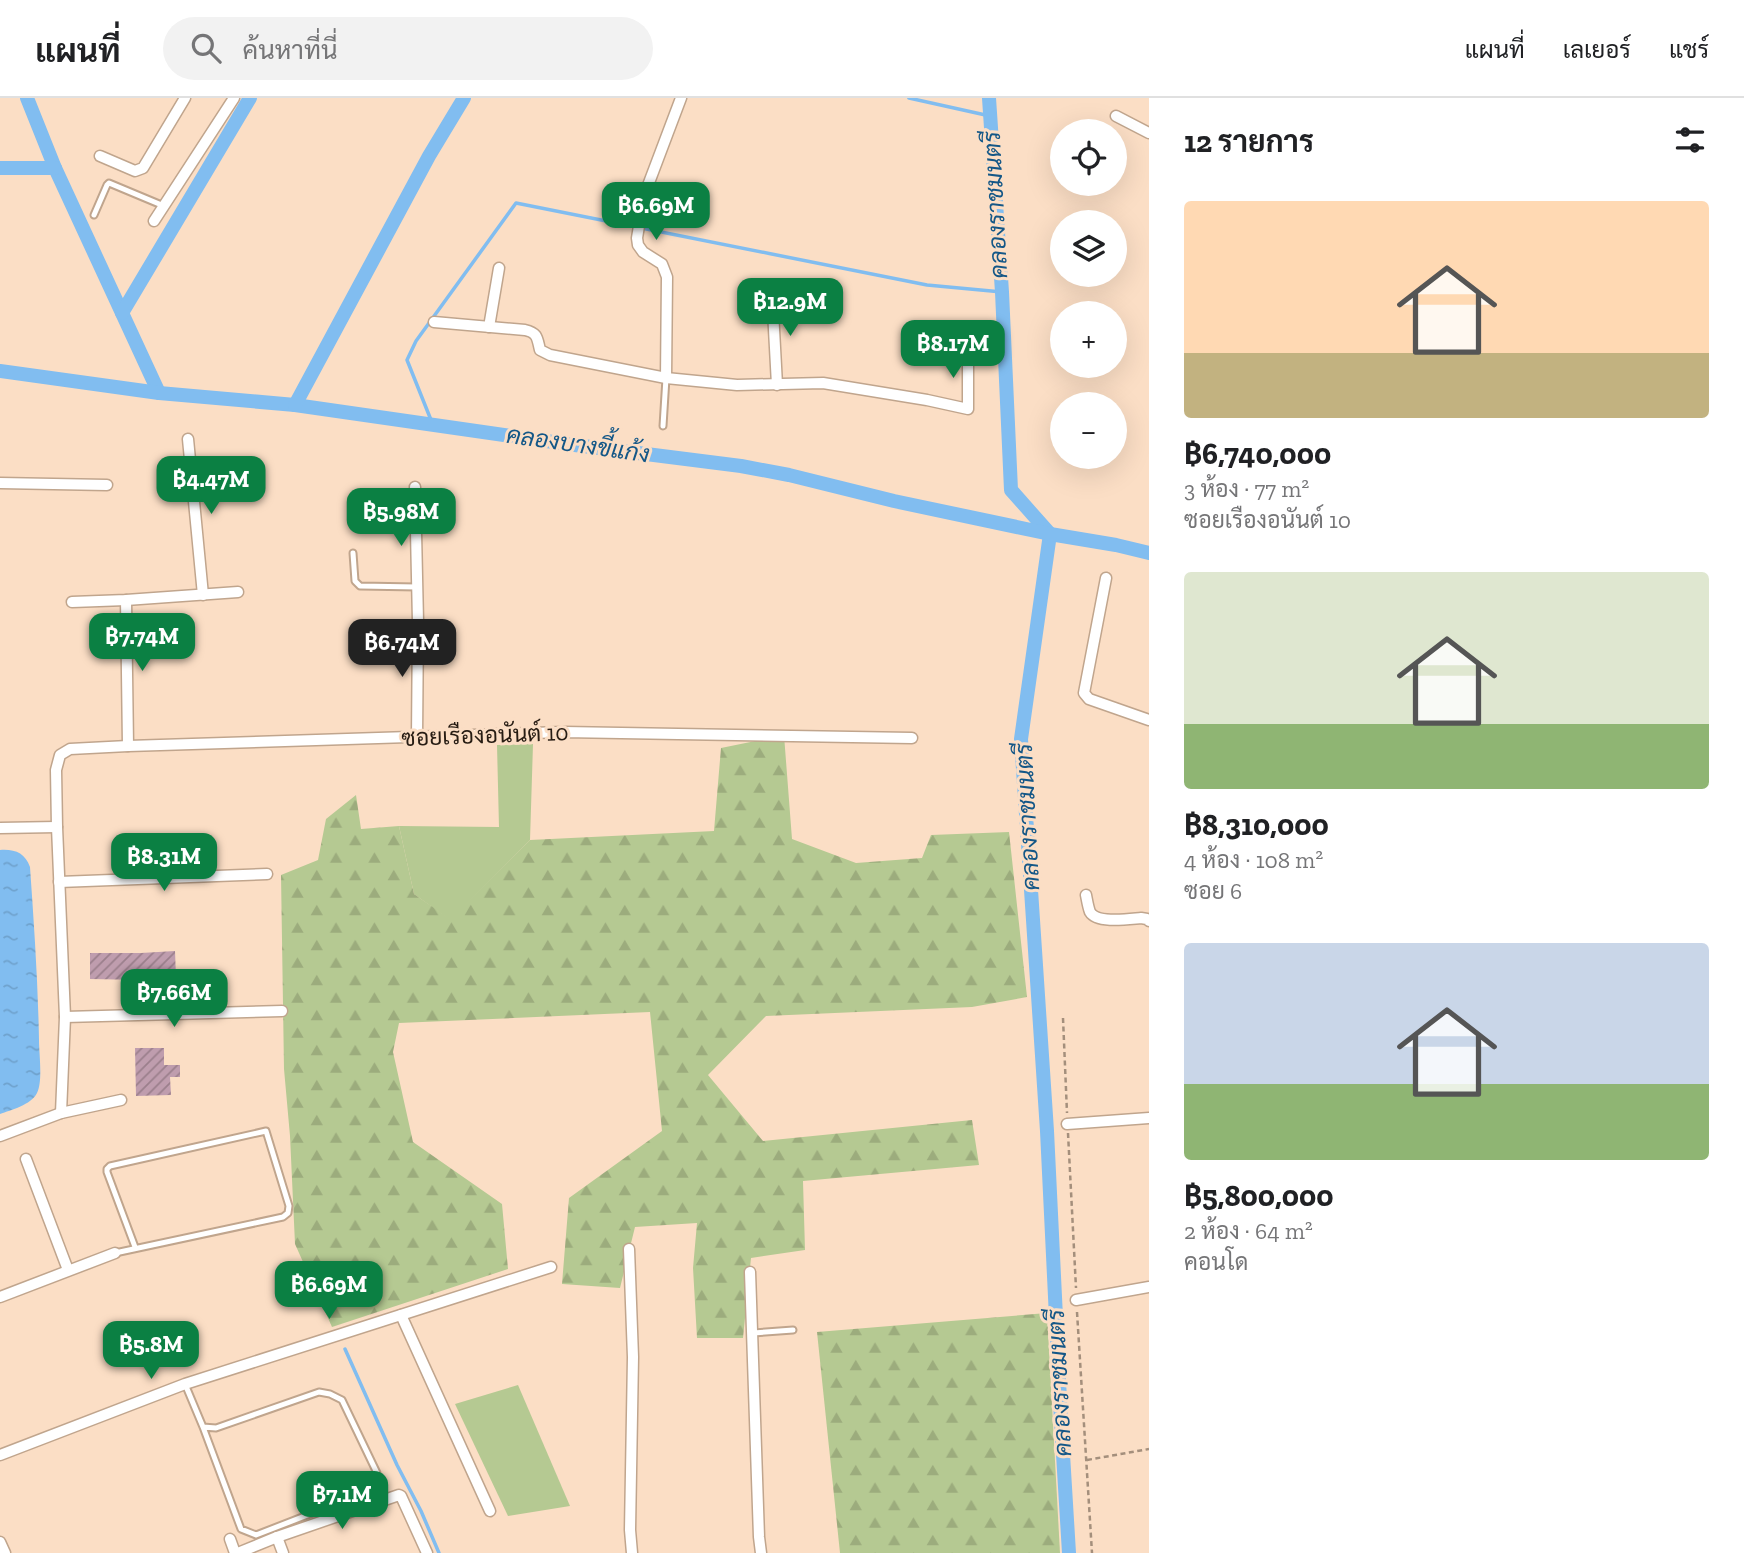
<!DOCTYPE html>
<html lang="th">
<head>
<meta charset="utf-8">
<style>
  body { margin:0; font-family:"Zilla Slab",Sarabun,serif; background:#f2f2f2; color:#202124; height:100vh; display:flex; flex-direction:column; font-size:26px; white-space:nowrap }
  * { box-sizing:border-box; margin:0 }
  p { font-size:23px; color:#757577 }
  .icon { flex:none; width:38px; height:38px; fill:none; stroke:currentColor; stroke-width:2; stroke-linecap:round; stroke-linejoin:round }
  .map { position:relative; flex:1; overflow:hidden }
  .side { display:flex; flex-direction:column; background:#fff; width:595px }
  .side>* { flex:none }
  .controls { position:absolute; left:1050px; top:21px; display:grid; gap:14px }
  .controls a { display:grid; place-items:center; width:77px; height:77px; border-radius:50%; background:#fff; box-shadow:0 7px 28px #0002; font-size:35px }
  .price { position:absolute; translate:-50% -60px; padding:0 16px; border-radius:14px; background:#0b8043; color:#fff; font-size:23px; line-height:46px; filter:drop-shadow(0 2px 4px #0008) }
  .price::after { content:''; position:absolute; left:50%; top:42px; width:21px; height:16px; margin-left:-10px; background:inherit; clip-path:polygon(0 0,100% 0,50% 100%) }
  .price.active { background:#222; color:#fff }
  ul { padding:0; list-style:none }
  li { display:grid; align-content:center; gap:14px; height:371px; padding:0 35px }
  li span { display:grid; place-items:center; height:217px; border-radius:7px; color:#555 }
  li>.icon { margin-inline-start:auto }
  span .icon { width:126px; height:126px; fill:#fffc; stroke-width:1 }
  li b { font-size:30px }
  h2 { display:flex; justify-content:space-between; align-items:center; height:84px; padding:0 35px; font-size:30px }
  header { display:flex; align-items:center; gap:42px; box-sizing:border-box; height:98px; padding:0 35px; background:#fff; border-bottom:2px solid #e0e0e0 }
  header strong { font-size:33px }
  nav { display:flex; gap:38px; margin-inline-start:auto; font-size:24px }
  .search { width:490px; height:63px; background:#f2f2f2; display:flex; align-items:center; gap:18px; box-sizing:border-box; padding:0 24px; border-radius:38px; color:#757577; font-size:26px }
  main { display:flex; flex:1; min-height:0 }
  .map>svg:first-child { display:block }
  .grass { fill:#b5c992 }
  .forest { fill:url(#forest-firs) }
  .water { fill:url(#water-ripples) }
  .lines { fill:none; stroke-linecap:round; stroke-linejoin:round }
  .stream { stroke:#81bdf0; stroke-width:3.5 }
  .canal { stroke:#81bdf0; stroke-width:14 }
  .building { fill:url(#building-hatch) }
  .lane-casing { stroke:#c0a58d; stroke-width:9 }
  .street-casing { stroke:#c0a58d; stroke-width:13 }
  .path { stroke:#a48f7c; stroke-width:2.5; stroke-dasharray:5 3.5; stroke-linecap:butt }
  .lane { stroke:#fff; stroke-width:5 }
  .street { stroke:#fff; stroke-width:10 }
  .labels { text-anchor:middle; dominant-baseline:central; stroke-width:6; stroke-linejoin:round; paint-order:stroke }
  .street-label { font-size:23px; fill:#271c13; stroke:#fbdec5 }
  .water-label { font-size:24px; font-style:italic; fill:#145787; stroke:#fbdec5 }
</style>
</head>
<body>
<header>
<strong>แผนที่</strong>
<div class="search"><svg class="icon" aria-label="search" viewBox="0 0 24 24"><circle cx="10" cy="10" r="6"/><path d="M15 15l6 6"/></svg>ค้นหาที่นี่</div>
<nav><a>แผนที่</a><a>เลเยอร์</a><a>แชร์</a></nav>
</header>
<main>
<div class="map">
<svg width="1149" height="1455" viewBox="0 0 1149 1455">
  <defs>
    <pattern id="forest-firs" width="22" height="20" patternUnits="userSpaceOnUse" patternTransform="scale(1.75)"><rect width="22" height="20" fill="#b5c992"/><path d="M5 1l3.5 6h-7zM16 11l3.5 6h-7z" fill="#9cac7d"/></pattern>
    <pattern id="water-ripples" width="26" height="14" patternUnits="userSpaceOnUse" patternTransform="scale(1.75)"><rect width="26" height="14" fill="#81bdf0"/><path d="M2 4q2-2 4 0t4 0M15 11q2-2 4 0t4 0" fill="none" stroke="#6fa2cd"/></pattern>
    <pattern id="building-hatch" width="6" height="6" patternUnits="userSpaceOnUse" patternTransform="scale(1.75)"><rect width="6" height="6" fill="#bf9dae"/><path d="M-1 1l2-2M0 6l6-6M5 7l2-2" fill="none" stroke="#9b7f8c"/></pattern>
  </defs>
  <rect width="100%" height="100%" fill="#fbdec5"/>
  <g class="grass">
    <path d="M533 646 530 742 450 822 414 796 399 728 499 729 497 647Z"/>
    <path d="M518 1287 570 1408 508 1418 455 1306Z"/>
  </g>
  <g class="forest">
    <path d="M784 637 792 741 856 765 922 760 931 737 1009 734 1027 899 972 909 766 918 708 977 763 1043 972 1022 979 1067 803 1083 805 1152 751 1160 743 1240H697L693 1170 697 1125 635 1129 620 1190 562 1186 569 1100 662 1033 650 914 399 925 393 954 413 1044 502 1106 508 1171 332 1229 295 1146 290 1038 284 971 281 777 318 762 326 721 356 697 361 731 399 728 414 796 450 821 530 742 714 733 721 650Z"/>
    <path d="M1047 1215 1060 1455H840L817 1234Z"/>
  </g>
  <path class="water" d="M0 752C15 751 25 755 30 769 34 826 38 884 39 942 39 956 43 983 37 995 31 1007 11 1012 0 1016Z"/>
  <g class="lines">
    <g class="stream">
      <path d="M909 0 990 18"/>
      <path d="M433 327 407 262 416 243 516 105 927 187 1002 194"/>
      <path d="M345 1251 397 1367 421 1413 439 1455"/>
    </g>
    <g class="canal">
      <path d="M27 0 55 70 159 295"/>
      <path d="M989 0 1002 194 1011 392 1050 436 1021 641 1047 1033 1061 1323 1069 1455"/>
      <path d="M0 70H55"/>
      <path d="M122 215 250 0"/>
      <path d="M0 273 159 295 295 307 567 346 741 368 789 377 894 403 1050 436 1116 447 1149 455"/>
      <path d="M295 307 429 58 464 0"/>
    </g>
  </g>
  <g class="building">
    <path d="M175 853 177 905 150 906V897L143 895 142 882 90 881V855H141Z"/>
    <path d="M135 950H164V967H180V979H170L171 997 136 998Z"/>
  </g>
  <g class="lines">
    <defs>
      <g id="lane">
        <path d="M94 117 107 87 109 85 164 108"/>
        <path d="M663 328 666 280"/>
        <path d="M353 455 355 483 360 488 417 489"/>
        <path d="M115 1155 283 1119 288 1115 289 1108 266 1033 110 1068 107 1071V1074L135 1149"/>
        <path d="M753 1235 793 1232"/>
        <path d="M185 1286 203 1329 216 1330 319 1294 330 1296 342 1302 377 1375 374 1384 359 1397 256 1437 241 1431 203 1329"/>
      </g>
      <g id="street">
        <path d="M1116 18 1149 35"/>
        <path d="M100 58 135 73 143 70 185 0"/>
        <path d="M154 123 234 0"/>
        <path d="M772 194 777 287"/>
        <path d="M434 224 525 232C538 235 537 240 540 252L550 257 666 280 737 287 823 285 927 302 968 311V253"/>
        <path d="M489 229 499 170"/>
        <path d="M666 280 667 179 662 166 643 154 638 147 637 140 644 98 681 0"/>
        <path d="M188 341 203 497"/>
        <path d="M0 385 107 387"/>
        <path d="M415 389 418 524 417 639"/>
        <path d="M1106 480 1084 595 1089 601 1149 622"/>
        <path d="M126 502 128 648"/>
        <path d="M72 504 126 502 238 494"/>
        <path d="M0 730 57 729"/>
        <path d="M59 784 267 776"/>
        <path d="M1086 797C1087 802 1088 809 1090 814 1097 826 1129 821 1141 820L1147 821 1149 823"/>
        <path d="M65 919 282 913"/>
        <path d="M61 1015 65 919 57 729 56 672 60 657 70 651 128 648 564 634 912 640"/>
        <path d="M1067 1026 1149 1020"/>
        <path d="M0 1038 61 1015 121 1002"/>
        <path d="M26 1061 68 1172"/>
        <path d="M629 1151 633 1259 630 1432 632 1455"/>
        <path d="M750 1174 759 1439 761 1455"/>
        <path d="M0 1199 115 1155"/>
        <path d="M1076 1202 1149 1189"/>
        <path d="M401 1217 490 1413"/>
        <path d="M0 1357 185 1286 551 1169"/>
        <path d="M277 1439 283 1455"/>
        <path d="M230 1441 235 1455"/>
        <path d="M0 1444 5 1455"/>
        <path d="M238 1455 277 1439 399 1397 401 1398 427 1455"/>
      </g>
    </defs>
    <use href="#lane" class="lane-casing"/>
    <use href="#street" class="street-casing"/>
    <g class="path">
      <path d="M1063 920 1067 1015"/>
      <path d="M1068 1035 1076 1190"/>
      <path d="M1077 1214 1092 1455"/>
      <path d="M1087 1362 1149 1351"/>
    </g>
    <use href="#lane" class="lane"/>
    <use href="#street" class="street"/>
  </g>
  <g class="labels">
    <g class="street-label">
      <text transform="translate(485 637) rotate(-2)">ซอยเรืองอนันต์ 10</text>
    </g>
    <g class="water-label">
      <text transform="translate(995 107) rotate(-93)">คลองราชมนตรี</text>
      <text transform="translate(578 346) rotate(8)">คลองบางขี้แก้ง</text>
      <text transform="translate(1027 719) rotate(-93)">คลองราชมนตรี</text>
      <text transform="translate(1059 1285) rotate(-93)">คลองราชมนตรี</text>
    </g>
  </g>
</svg>
<div class="controls">
<a><svg class="icon" aria-label="locate" viewBox="0 0 24 24"><circle cx="12" cy="12" r="6"/><path d="M12 2v4M12 18v4M2 12h4M18 12h4"/></svg></a>
<a><svg class="icon" aria-label="layers" viewBox="0 0 24 24"><path d="M12 4l9 5-9 5-9-5zM3 14l9 5 9-5"/></svg></a>
<a>+</a>
<a>−</a>
</div>
<b class="price" style="left:656px;top:144px">฿6.69M</b>
<b class="price" style="left:790px;top:240px">฿12.9M</b>
<b class="price" style="left:953px;top:282px">฿8.17M</b>
<b class="price" style="left:211px;top:418px">฿4.47M</b>
<b class="price" style="left:401px;top:450px">฿5.98M</b>
<b class="price" style="left:142px;top:575px">฿7.74M</b>
<b class="price active" style="left:402px;top:581px">฿6.74M</b>
<b class="price" style="left:164px;top:795px">฿8.31M</b>
<b class="price" style="left:174px;top:931px">฿7.66M</b>
<b class="price" style="left:329px;top:1223px">฿6.69M</b>
<b class="price" style="left:151px;top:1283px">฿5.8M</b>
<b class="price" style="left:342px;top:1433px">฿7.1M</b>
</div>
<section class="side">
<h2>12 รายการ<svg class="icon" aria-label="filters" viewBox="0 0 24 24"><path d="M4 7h16M4 17h16"/><circle cx="9" cy="7" r="2"/><circle cx="15" cy="17" r="2"/></svg></h2>
<ul>
<li><span style="background:linear-gradient(#ffd9b3 70%,#c2b280 0)"><svg class="icon" aria-label="home" viewBox="0 0 24 24"><path d="M3 11l9-7 9 7M6 9v11h12V9"/></svg></span><div><b>฿6,740,000</b><p>3 ห้อง · 77 m²</p><p>ซอยเรืองอนันต์ 10</p></div></li>
<li><span style="background:linear-gradient(#dfe7d0 70%,#8fb573 0)"><svg class="icon" aria-label="home" viewBox="0 0 24 24"><path d="M3 11l9-7 9 7M6 9v11h12V9"/></svg></span><div><b>฿8,310,000</b><p>4 ห้อง · 108 m²</p><p>ซอย 6</p></div></li>
<li><span style="background:linear-gradient(#c9d6e8 65%,#8fb573 0)"><svg class="icon" aria-label="home" viewBox="0 0 24 24"><path d="M3 11l9-7 9 7M6 9v11h12V9"/></svg></span><div><b>฿5,800,000</b><p>2 ห้อง · 64 m²</p><p>คอนโด</p></div></li>
</ul>
</section>
</main>
</body>
</html>
